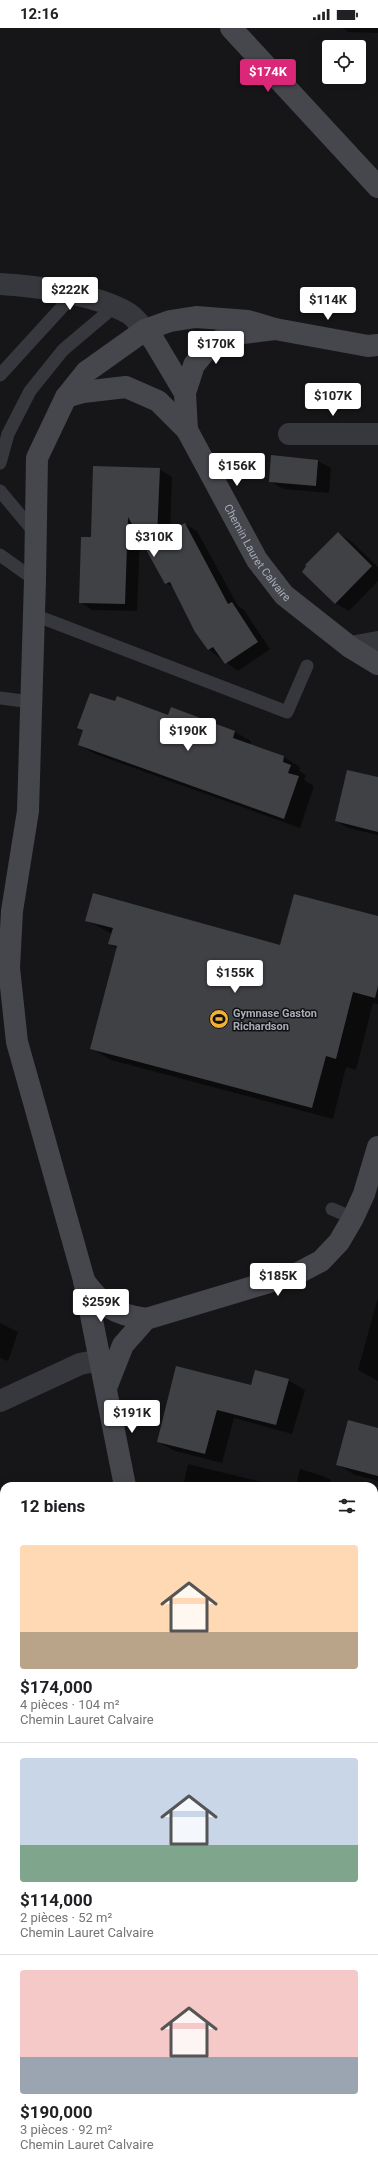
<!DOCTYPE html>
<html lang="fr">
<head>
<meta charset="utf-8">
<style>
  body { margin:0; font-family:Roboto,sans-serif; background:#f2f2f2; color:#202124; height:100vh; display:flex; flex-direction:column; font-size:15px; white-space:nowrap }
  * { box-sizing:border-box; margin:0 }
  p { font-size:13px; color:#757577 }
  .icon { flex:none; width:22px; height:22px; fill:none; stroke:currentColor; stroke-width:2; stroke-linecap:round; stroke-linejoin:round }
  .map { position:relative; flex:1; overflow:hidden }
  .side { position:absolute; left:0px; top:1454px; width:378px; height:692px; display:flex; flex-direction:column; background:#fff; border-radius:12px 12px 0 0; box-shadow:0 4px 16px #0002 }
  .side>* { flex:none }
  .buttons { position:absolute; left:322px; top:12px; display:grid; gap:8px }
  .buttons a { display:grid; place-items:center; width:44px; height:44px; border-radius:4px; background:#fff; box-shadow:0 4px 16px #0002; font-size:20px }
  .price { position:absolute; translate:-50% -34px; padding:0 9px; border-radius:4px; background:#fff; color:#222; font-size:13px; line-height:26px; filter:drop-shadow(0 1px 2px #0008) }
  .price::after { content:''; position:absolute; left:50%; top:24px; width:12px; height:9px; margin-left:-6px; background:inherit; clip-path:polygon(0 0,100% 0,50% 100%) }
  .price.active { background:#db2777; color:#fff }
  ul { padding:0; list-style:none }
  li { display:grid; align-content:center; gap:8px; height:212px; padding:0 20px }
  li+li { border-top:1px solid #e0e0e0 }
  li span { display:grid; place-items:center; height:124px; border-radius:4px; color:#555 }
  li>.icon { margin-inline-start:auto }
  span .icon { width:72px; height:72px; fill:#fffc; stroke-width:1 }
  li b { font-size:17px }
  h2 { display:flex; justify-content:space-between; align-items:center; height:48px; padding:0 20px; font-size:17px }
  .status { display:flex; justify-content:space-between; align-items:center; height:28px; padding:0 20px; background:#fff; direction:ltr }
  .status svg { height:11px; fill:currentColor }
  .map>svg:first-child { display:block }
  .shadow { fill:#0007 }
  .building { fill:#404145 }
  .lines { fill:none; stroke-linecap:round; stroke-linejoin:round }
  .service { stroke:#37383d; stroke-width:13 }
  .minor { stroke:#37383d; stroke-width:22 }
  .secondary { stroke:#45474d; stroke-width:22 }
  .labels { text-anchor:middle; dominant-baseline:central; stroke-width:3; stroke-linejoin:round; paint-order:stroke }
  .street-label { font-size:11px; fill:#a8adb8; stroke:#111113 }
  .poi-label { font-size:11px; font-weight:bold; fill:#a8adb8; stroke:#111113; text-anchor:start }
</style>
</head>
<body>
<div class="status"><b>12:16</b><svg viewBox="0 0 49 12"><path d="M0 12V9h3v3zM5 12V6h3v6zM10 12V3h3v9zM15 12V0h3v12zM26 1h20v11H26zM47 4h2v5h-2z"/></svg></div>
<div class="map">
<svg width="378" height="2146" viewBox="0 0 378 2146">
  <rect width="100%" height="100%" fill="#161618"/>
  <g class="shadow">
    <path d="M342 0H378V5L349 4Z"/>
    <path d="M318 433 331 440 329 465 284 461 271 454Z"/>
    <path d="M159 441 172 449 170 504 185 496 197 503 238 578 244 582 270 621 238 643 208 621 174 560 166 555 140 508 137 583 92 582 80 574 91 510Z"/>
    <path d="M338 505 352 514 378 539V553L349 583 335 575Z"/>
    <path d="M116 675 169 688 172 681 235 704 251 713 250 717 284 729 300 739 299 743 306 747 304 752 314 758 300 800 95 726 79 717 84 703 79 700Z"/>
    <path d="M378 750V807L348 800 336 793Z"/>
    <path d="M378 889V976L373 975 356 1042 346 1039 333 1091 111 1032 91 1020 118 921 110 916 112 906 86 892 281 918Z"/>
    <path d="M378 1269V1353L358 1342Z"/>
    <path d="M0 1295 18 1304 8 1333 0 1330Z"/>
    <path d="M288 1352 305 1362 292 1406 234 1390 222 1435 175 1423 158 1414 251 1358Z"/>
    <path d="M378 1401V1453L355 1447 337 1436Z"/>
    <path d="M188 1436 266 1455 272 1458H183Z"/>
    <path d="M300 1441 323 1448 331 1452 329 1458H296Z"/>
    <path d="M0 1487 4 1491V1537H0Z"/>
    <path d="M0 1590H4V1626L0 1625Z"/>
    <path d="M378 1686V1739L374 1763V1716Z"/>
    <path d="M4 1875V1922L0 1919V1878H3Z"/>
    <path d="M374 1934 378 1936V1944L374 1956Z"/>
    <path d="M0 2040 4 2041V2084L2 2083 1 2086Z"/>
    <path d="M0 2135 4 2137 2 2146H0Z"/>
    <path d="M134 2142H181L197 2146H133Z"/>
  </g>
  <g class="building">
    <path d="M271 427 318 432 316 458 269 454Z"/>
    <path d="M93 438 160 440 157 509 185 495 228 576 232 574 258 614 225 636 213 619 208 622 195 604 170 554 165 556 128 489 125 576 79 575 81 509H91Z"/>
    <path d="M338 504 372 538 335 576 302 544 306 538 305 537Z"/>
    <path d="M90 665 115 673 117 668 168 687 171 679 235 703 233 710 284 728 283 734 291 737 288 745 299 748 284 791 78 717 83 702 77 700Z"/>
    <path d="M347 742 378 749V804L335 793Z"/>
    <path d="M93 865 280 917 294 866 378 888V958L375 970 353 964 336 1031 326 1028 312 1080 90 1021 117 918 108 916 113 900 85 893Z"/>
    <path d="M176 1338 251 1357 255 1342 289 1351 276 1397 217 1382 205 1426 157 1414Z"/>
    <path d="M348 1392 378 1400V1448L336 1437Z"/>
  </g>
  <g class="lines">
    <g class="service">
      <path d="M0 347 74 266"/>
      <path d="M0 435 8 406 30 363 63 322 115 278"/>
      <path d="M0 463 36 506"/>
      <path d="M0 527 35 552"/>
      <path d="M34 592 45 591 287 684 307 638"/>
      <path d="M0 670 31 674"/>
      <path d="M332 1181 353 1190"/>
      <path d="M0 2008 4 2009"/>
    </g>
    <g class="minor">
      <path d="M0 256C37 258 95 266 128 285 134 288 140 297 145 302"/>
      <path d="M289 406H378"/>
      <path d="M350 619 378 614"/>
      <path d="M0 1373 80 1336 100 1332"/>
      <path d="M0 1701H4"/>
      <path d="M374 2025 378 2011"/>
    </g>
    <g class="secondary">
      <path d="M231 0 378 159"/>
      <path d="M145 302 154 313 185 365"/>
      <path id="s1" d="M378 317 368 318 275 301 235 306 211 316 194 337 185 365 187 402 257 532 284 567 350 619 378 636"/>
      <path d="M66 369 83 364 126 359 158 373 187 402"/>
      <path d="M84 1253C104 1279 113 1286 146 1291"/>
      <path d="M106 1360 123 1317 146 1291 296 1246 321 1233 339 1214 353 1190 364 1166 378 1119"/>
      <path d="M125 1458 84 1252 17 1014 9 940 12 883 28 783 35 552 37 430 66 369 86 344 145 302 170 293 196 289 248 293 275 301"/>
      <path d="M311 2142 312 2146"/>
    </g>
  </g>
  <defs>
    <symbol id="stadium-disc" viewBox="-11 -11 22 22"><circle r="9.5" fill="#f2b134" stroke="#111113"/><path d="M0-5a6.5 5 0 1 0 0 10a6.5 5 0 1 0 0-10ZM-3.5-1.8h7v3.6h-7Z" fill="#111"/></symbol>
  </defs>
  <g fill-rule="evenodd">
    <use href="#stadium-disc" x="208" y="980" width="22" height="22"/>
  </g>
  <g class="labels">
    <g class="street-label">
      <text stroke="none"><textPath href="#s1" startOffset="406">Chemin Lauret Calvaire</textPath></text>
    </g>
    <g class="poi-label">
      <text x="233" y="985">Gymnase Gaston<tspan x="233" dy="13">Richardson</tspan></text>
    </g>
  </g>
</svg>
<div class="buttons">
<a><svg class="icon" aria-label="locate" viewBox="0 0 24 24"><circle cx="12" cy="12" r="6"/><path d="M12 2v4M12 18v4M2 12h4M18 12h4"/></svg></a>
</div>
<b class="price active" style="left:268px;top:65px">$174K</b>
<b class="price" style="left:70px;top:283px">$222K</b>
<b class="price" style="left:328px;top:293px">$114K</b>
<b class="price" style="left:216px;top:337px">$170K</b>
<b class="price" style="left:333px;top:389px">$107K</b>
<b class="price" style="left:237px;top:459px">$156K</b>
<b class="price" style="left:154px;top:530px">$310K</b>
<b class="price" style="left:188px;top:724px">$190K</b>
<b class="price" style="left:235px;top:966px">$155K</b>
<b class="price" style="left:278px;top:1269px">$185K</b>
<b class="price" style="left:101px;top:1295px">$259K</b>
<b class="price" style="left:132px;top:1406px">$191K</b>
<section class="side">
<h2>12 biens<svg class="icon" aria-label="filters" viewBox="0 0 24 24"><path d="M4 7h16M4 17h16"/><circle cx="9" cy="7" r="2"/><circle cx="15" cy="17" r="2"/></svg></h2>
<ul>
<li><span style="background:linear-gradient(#ffd9b3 70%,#b9a48a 0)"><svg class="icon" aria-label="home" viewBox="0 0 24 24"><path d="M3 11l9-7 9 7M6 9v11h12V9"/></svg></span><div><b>$174,000</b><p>4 pièces · 104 m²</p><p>Chemin Lauret Calvaire</p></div></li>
<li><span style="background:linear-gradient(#c9d6e8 70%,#7fa58c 0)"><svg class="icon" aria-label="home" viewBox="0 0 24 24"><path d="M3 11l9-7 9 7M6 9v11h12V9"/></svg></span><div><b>$114,000</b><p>2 pièces · 52 m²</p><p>Chemin Lauret Calvaire</p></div></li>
<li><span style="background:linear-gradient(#f6c9c9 70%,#9aa5b1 0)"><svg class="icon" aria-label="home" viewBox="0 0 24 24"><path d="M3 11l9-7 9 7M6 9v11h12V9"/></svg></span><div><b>$190,000</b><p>3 pièces · 92 m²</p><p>Chemin Lauret Calvaire</p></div></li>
</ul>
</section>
</div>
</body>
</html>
